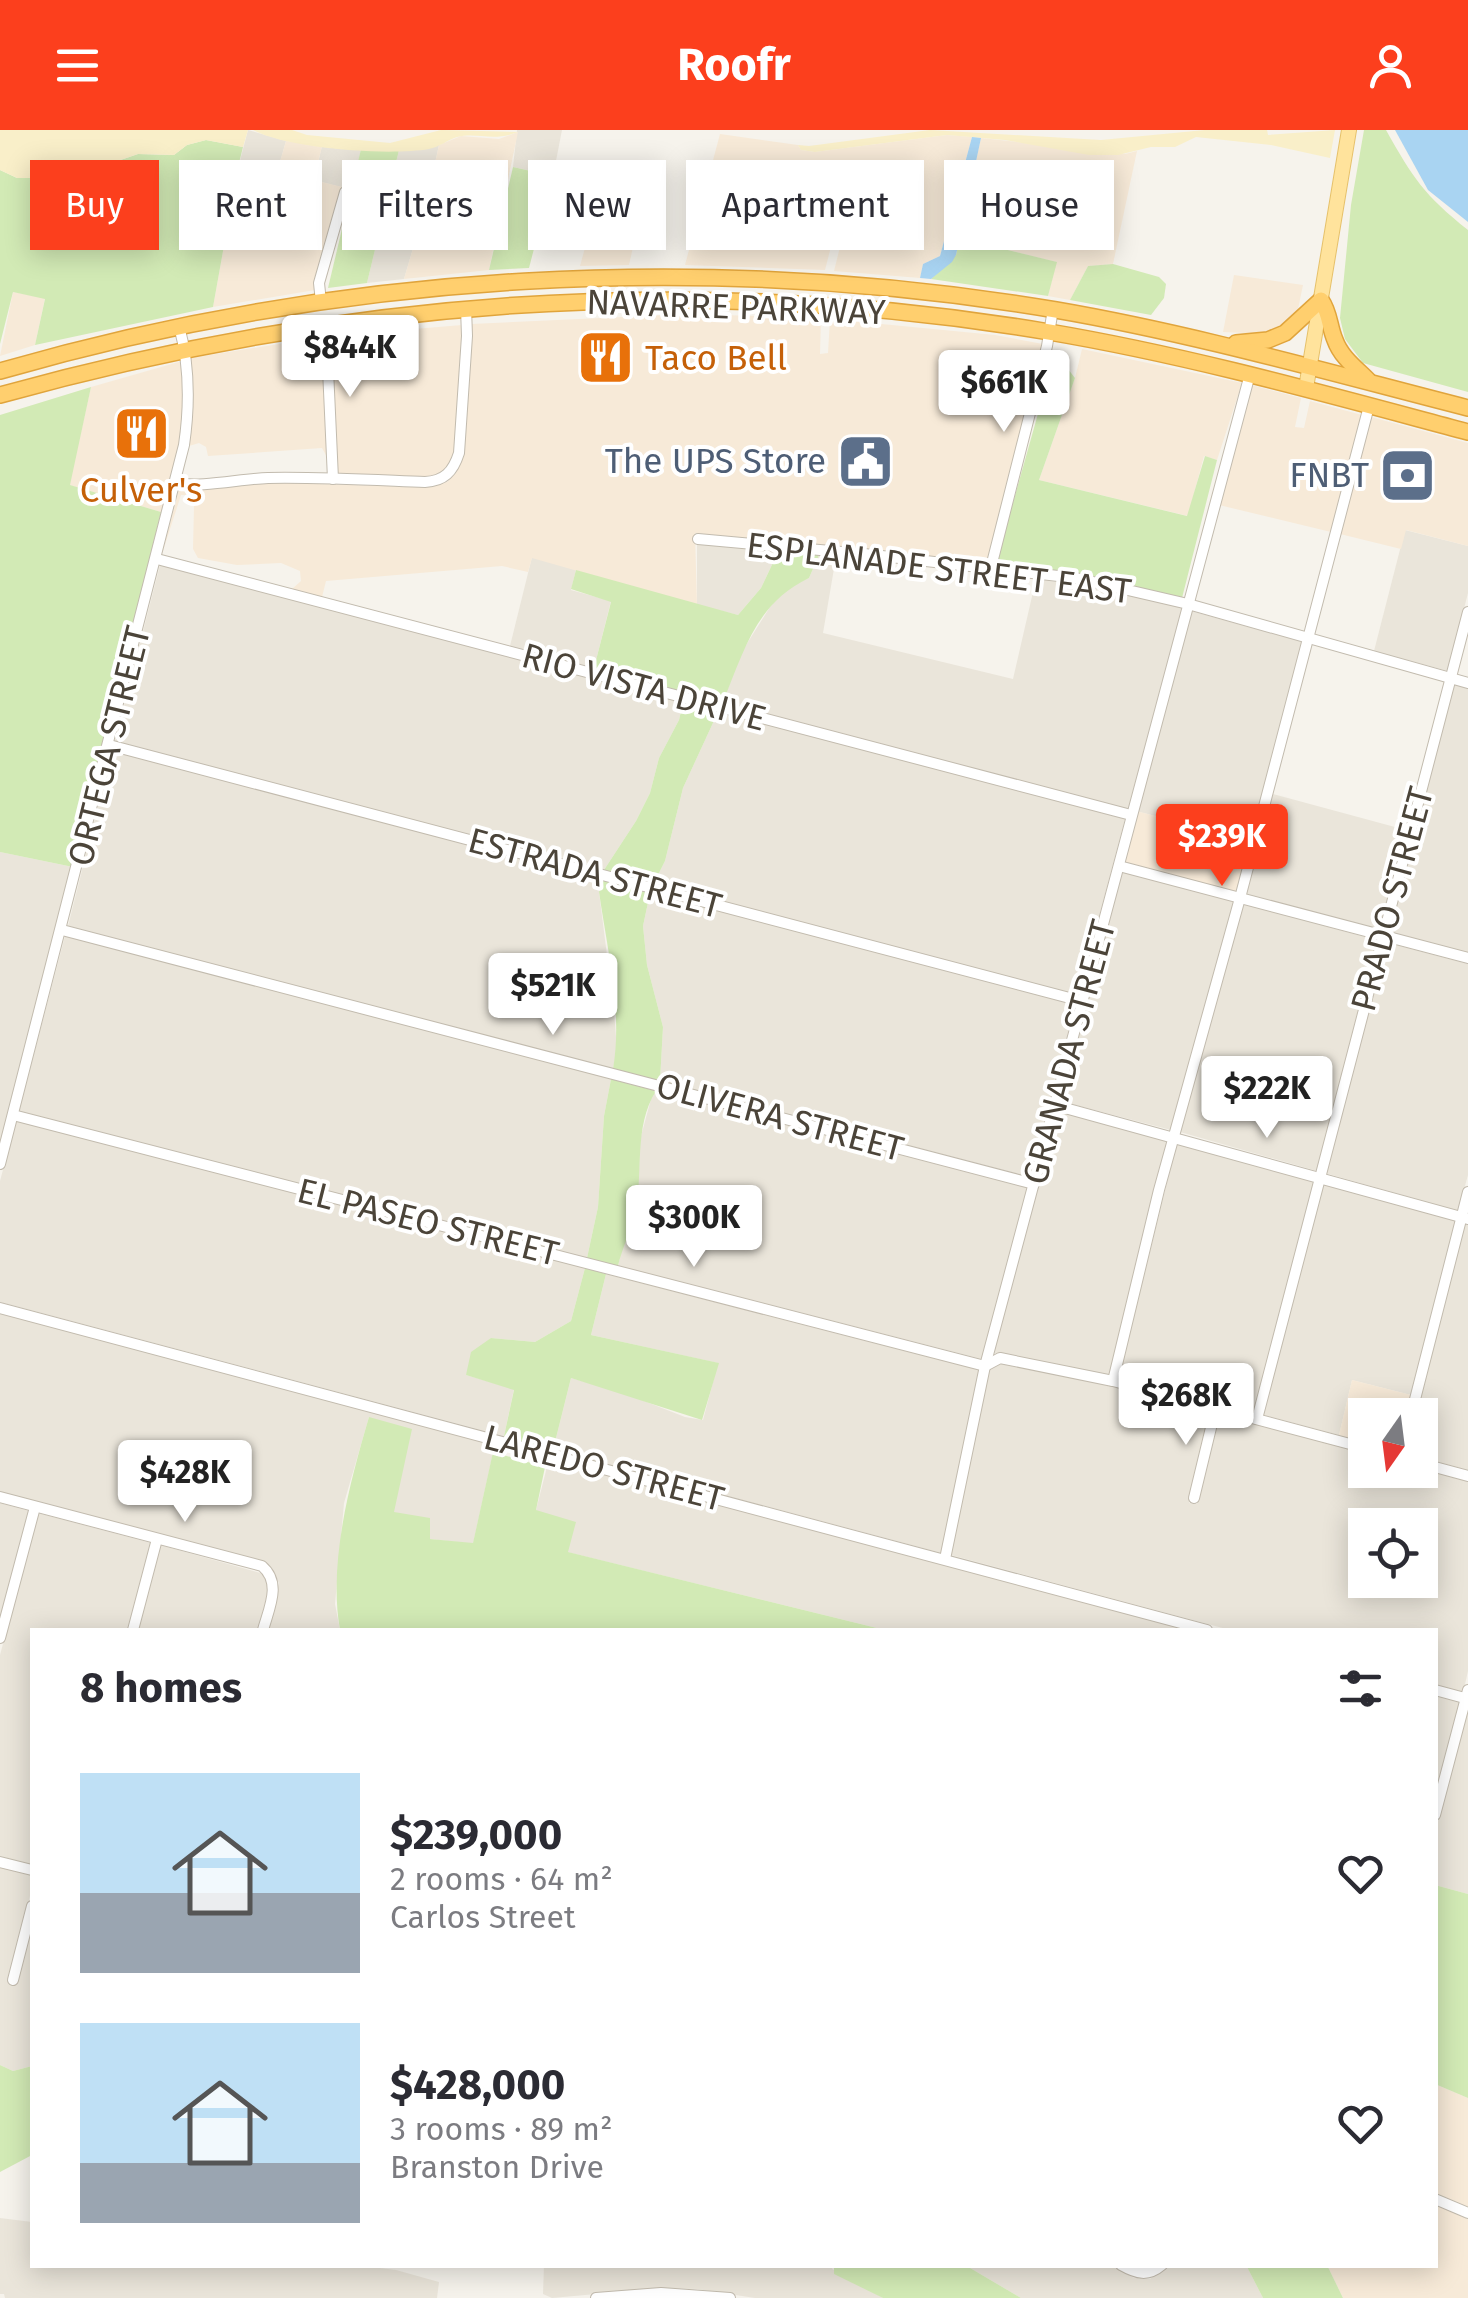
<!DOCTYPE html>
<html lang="en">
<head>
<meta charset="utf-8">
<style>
  body { margin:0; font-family:"Fira Sans",sans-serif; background:#f7f7f7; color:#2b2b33; height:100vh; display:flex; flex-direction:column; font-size:38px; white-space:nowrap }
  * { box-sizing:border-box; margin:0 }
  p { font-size:32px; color:#7c7c81 }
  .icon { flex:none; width:55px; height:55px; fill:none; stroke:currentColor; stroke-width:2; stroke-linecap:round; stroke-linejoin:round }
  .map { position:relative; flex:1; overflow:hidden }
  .drawer { position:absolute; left:30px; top:1498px; width:1408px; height:640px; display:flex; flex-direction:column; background:#fff; border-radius:0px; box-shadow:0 5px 25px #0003 }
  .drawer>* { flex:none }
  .hud { position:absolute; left:30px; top:30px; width:1410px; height:90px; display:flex; gap:20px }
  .needle { width:65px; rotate:194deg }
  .tools { position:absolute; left:1348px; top:1268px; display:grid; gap:20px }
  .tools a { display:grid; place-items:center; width:90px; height:90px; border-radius:0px; background:#fff; box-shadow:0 5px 25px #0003; font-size:50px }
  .price { position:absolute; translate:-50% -85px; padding:0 22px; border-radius:10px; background:#fff; color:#222; font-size:32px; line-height:65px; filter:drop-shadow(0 2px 5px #0008) }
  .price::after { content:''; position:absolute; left:50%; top:60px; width:30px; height:22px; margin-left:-15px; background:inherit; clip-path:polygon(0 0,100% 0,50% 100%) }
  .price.current { background:#fc3f1d; color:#fff }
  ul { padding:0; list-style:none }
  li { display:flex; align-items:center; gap:30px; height:250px; padding:0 50px }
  li span { display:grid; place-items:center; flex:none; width:280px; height:200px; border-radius:0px; color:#555 }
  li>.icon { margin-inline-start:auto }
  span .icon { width:120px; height:120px; fill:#fffc; stroke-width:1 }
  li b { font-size:42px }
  h2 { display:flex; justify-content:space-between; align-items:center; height:120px; padding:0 50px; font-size:42px }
  .chip { padding:0 35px; border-radius:0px; background:#fff; box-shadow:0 5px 25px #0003; font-size:35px; line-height:90px }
  .chip.current { background:#fc3f1d; color:#fff }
  header { display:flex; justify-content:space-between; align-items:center; height:130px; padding:0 50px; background:#fc3f1d; color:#fff; font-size:45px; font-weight:700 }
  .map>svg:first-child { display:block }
  .residential { fill:#eae5da; fill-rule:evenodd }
  .commercial { fill:#f7ead8 }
  .green { fill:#d2eab5 }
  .sand { fill:#f9efc9 }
  .water { fill:#a9d4f2 }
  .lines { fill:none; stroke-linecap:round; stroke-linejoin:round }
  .minor-casing { stroke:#c2bbae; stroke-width:12 }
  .major-casing { stroke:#e6c16a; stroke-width:16 }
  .highway-casing { stroke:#e0a43c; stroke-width:18 }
  .minor { stroke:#fff; stroke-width:10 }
  .major { stroke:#ffe39c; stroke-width:14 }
  .highway { stroke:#ffcf6e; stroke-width:15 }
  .labels { text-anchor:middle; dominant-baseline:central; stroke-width:8; stroke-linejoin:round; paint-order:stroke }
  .street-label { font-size:35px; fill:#4b4439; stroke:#fff }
  .food-label { font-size:35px; fill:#c56008; stroke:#fff; text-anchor:start }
  .service-label { font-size:35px; fill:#4e5e75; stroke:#fff; text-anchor:end }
</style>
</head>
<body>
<header><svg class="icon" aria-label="menu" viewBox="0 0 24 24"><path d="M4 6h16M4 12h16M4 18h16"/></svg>Roofr<svg class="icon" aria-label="person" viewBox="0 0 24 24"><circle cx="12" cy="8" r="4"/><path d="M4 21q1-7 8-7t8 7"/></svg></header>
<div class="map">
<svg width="1468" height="2168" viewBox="0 0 1468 2168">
  <rect width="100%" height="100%" fill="#f6f3ec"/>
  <g class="residential">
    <path d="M248 0 286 11 256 115 244 113 248 87 236 46Z"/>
    <path d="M517 0H562L553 46 513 37Z"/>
    <path d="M439 15 426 74 404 149 367 153 399 20Z"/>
    <path d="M322 16 361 19 352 60 314 50Z"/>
    <path d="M1405 400 1468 416V463L1448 541 1374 521Z"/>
    <path d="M697 414 778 422 761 458 738 485 697 475Z"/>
    <path d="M819 425 836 427 823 503 1013 549 1036 449 1119 462 1182 478 1128 679 723 572 741 523 770 477 785 459 809 448Z"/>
    <path d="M532 427 576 440 571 460 611 471 594 538 510 516Z"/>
    <path d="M160 435 683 573 679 590 659 628 650 663 636 691 604 740 115 611Z"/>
    <path d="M1191 481 1303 512 1251 711 1136 681Z"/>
    <path d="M1455 554 1468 558V823L1388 802Z"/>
    <path d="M718 582 1125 689 1078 865 654 753 665 731 683 658Z"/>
    <path d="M112 621 601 750 599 762 614 881 617 920 613 939 68 796Z"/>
    <path d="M1273 664 1406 700 1379 799 1246 764Z"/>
    <path d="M0 722 73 737 0 1016Z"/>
    <path d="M1122 742 1235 772 1171 1000 1060 971Z"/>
    <path d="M650 763 1075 875 1031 1047 660 951 663 897 647 835 643 796Z"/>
    <path d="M1244 774 1376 810 1317 1041 1180 1002Z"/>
    <path d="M65 806 611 949 604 986 598 1077 587 1128 19 981Z"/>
    <path d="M1385 812 1468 834V1045L1458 1081 1325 1043Z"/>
    <path d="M656 961 1028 1058 982 1229 618 1136 639 1041 640 1010 651 969Z"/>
    <path d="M1057 981 1168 1010 1110 1245 993 1223Z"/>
    <path d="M16 991 585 1138 571 1191 535 1212 491 1208 466 1245 514 1259 504 1306 0 1172V1051Z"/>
    <path d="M1177 1012 1314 1051 1254 1282 1119 1247Z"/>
    <path d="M1323 1054 1456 1091 1411 1265 1352 1250 1339 1305 1263 1285Z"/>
    <path d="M1464 1094 1468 1095V1340L1420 1327V1285H1415Z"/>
    <path d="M606 1144 979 1240 942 1423 553 1320 571 1248 621 1262 685 1287 703 1290 718 1233 591 1205Z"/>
    <path d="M0 1183 502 1317 500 1324 493 1323 473 1414 430 1409 394 1383 369 1287 344 1373 335 1474 340 1500H267L279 1454 275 1443 263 1431 0 1362Z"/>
    <path d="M1001 1234 1112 1256 1211 1281 1189 1373 1197 1374 1219 1284 1365 1323V1340L1420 1338 1468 1351V1541L1463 1563 1435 1555V1500H1230L951 1425 989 1239ZM1365 1395H1420V1450H1365Z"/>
    <path d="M549 1329 1189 1500H885L567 1422 536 1380Z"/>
    <path d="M0 1373 29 1381 0 1490Z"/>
    <path d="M38 1383 151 1413 128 1500H32V1735L0 1726V1525Z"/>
    <path d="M160 1415 264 1444 269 1457 258 1500H137Z"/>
    <path d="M1435 1566 1460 1573 1435 1667Z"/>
    <path d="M1468 1578V1764L1435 1755V1703Z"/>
    <path d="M0 1737 32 1746V1758L8 1853 17 1855 32 1794V1936L13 1941 0 1935Z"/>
    <path d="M0 2088 32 2092V2135H356L396 2140 439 2152 437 2168H5L4 2164H0Z"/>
    <path d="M544 2135H834L832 2139 883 2168H755L697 2159 662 2158 552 2168 543 2164Z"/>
    <path d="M965 2135H1111L1134 2148 1150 2149 1168 2135H1246L1263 2168H1021Z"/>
  </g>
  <g class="commercial">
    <path d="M518 2 489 140 404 149 426 74 439 15 461 6 499 9Z"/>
    <path d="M720 4 798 15 801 20 815 22 947 5 972 7 940 126 923 134 920 148 834 141 854 61 846 58 825 140 685 135Z"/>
    <path d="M981 8 1125 24 1137 21 1113 134 1088 136 1070 170 1048 166 1056 132 959 108Z"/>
    <path d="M286 11 322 16 314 50 342 57 315 152V160L213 177 225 110 256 114Z"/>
    <path d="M606 41 648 50 629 135 580 136Z"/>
    <path d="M1234 145 1303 155 1297 184 1269 204 1223 202Z"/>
    <path d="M13 162 45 168 35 215 0 226Z"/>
    <path d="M688 184 821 188 820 224 828 223 830 189 995 205 1043 214 987 432 695 403 697 475 532 428 528 442 502 436 326 451 322 467 292 459 301 451 300 441 281 433 237 435 198 428 193 419 194 376 187 365H181L162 424 179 359 200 361 229 355 282 353 425 357 447 352 456 343 463 323 471 194Z"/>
    <path d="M462 195 454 322 448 337 442 343 425 347 338 343 331 206Z"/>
    <path d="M322 207 328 329 322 318 208 326 206 317 199 313 189 316 181 349 193 283 191 228Z"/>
    <path d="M1082 219 1242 253 1217 330 1204 326 1188 386 1039 350 1075 248Z"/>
    <path d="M182 231 184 283 180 314 150 429 161 382 69 355 91 257Z"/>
    <path d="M1251 255 1301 268 1295 297 1304 298 1310 271 1362 285 1331 402 1219 375Z"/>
    <path d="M1371 287 1468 313V416L1406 400 1401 419 1340 404Z"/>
    <path d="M1136 681 1251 711 1237 762 1125 732Z"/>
    <path d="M1352 1250 1411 1265 1406 1285H1365V1312L1339 1305Z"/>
    <path d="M1435 1954 1468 1968V2077L1435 2063Z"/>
    <path d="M1435 2074 1468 2089V2168H1343L1327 2135H1435Z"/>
  </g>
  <g class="green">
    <path d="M1364 0H1386C1413 48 1424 65 1468 100V262L1363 233 1345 209 1340 188 1351 75Z"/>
    <path d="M206 10 243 17 236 45 242 47 249 59 244 113 225 110 213 177 35 215 45 169 13 162 0 214V40L17 48H44L103 36 138 24 174 25 187 15Z"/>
    <path d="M361 19 399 20 367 153 328 158Z"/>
    <path d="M513 37 553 46 529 138 489 140Z"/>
    <path d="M959 108 1057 132 1048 166 931 149 956 125Z"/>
    <path d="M1113 134 1159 147 1166 154 1164 168 1151 185 1070 170 1088 136Z"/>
    <path d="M1057 225 1075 248 1039 350 1187 386 1205 326 1217 330 1182 468 1078 443 996 433 1050 241Z"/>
    <path d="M91 257 70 355 161 382 73 737 0 722V285Z"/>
    <path d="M778 422 819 425 809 448C756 473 744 521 723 572L594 538 611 472 571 459 576 440 738 485 761 458Z"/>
    <path d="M683 573 718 582 683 658 665 731 654 753 604 740 636 691 650 663 659 628 679 590Z"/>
    <path d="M601 750 650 763 643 796 647 835 663 897 660 951 613 939C623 882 607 818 599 762Z"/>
    <path d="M611 949 656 961C633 997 644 1043 635 1083 631 1101 622 1118 618 1136L587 1128 598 1077 604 986Z"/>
    <path d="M585 1138 606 1144 591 1205 719 1233 702 1290 571 1248 553 1320 504 1306 514 1260 466 1245 471 1222 491 1208 535 1212 571 1191Z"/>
    <path d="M369 1287 412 1299 394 1382 430 1388V1409L473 1413 493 1322 545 1337 536 1380 576 1392 568 1422 885 1500H340C328 1432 350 1352 369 1287Z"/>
    <path d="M1435 1755 1468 1764V1968L1435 1954Z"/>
    <path d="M0 1935 13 1941 32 1936V2025L0 2042Z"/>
    <path d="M834 2135H965L1021 2168H883L834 2144Z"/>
    <path d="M1246 2135H1327L1343 2168H1263Z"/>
  </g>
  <g class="sand">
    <path d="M0 0H248L243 17 206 10 187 15 174 25 138 24 103 36 44 48H17L0 40Z"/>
    <path d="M253 0H292L307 5 390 13 441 0 518 2C493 12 478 2 457 7 448 10 439 17 429 19 389 26 289 19 253 0Z"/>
    <path d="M930 0 1101 10 1205 0H1267L1268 5 1335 0 1330 28 1271 15 1196 7 1175 17H1151L1118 25H1089L1005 10 947 5 815 22 801 20 798 15 809 16Z"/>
  </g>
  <g class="water">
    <path d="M1395 0H1468V92L1428 60Z"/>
    <path d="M972 7 981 8 956 125 952 132 931 149 920 148 923 134 940 126Z"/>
  </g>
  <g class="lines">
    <defs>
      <g id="minor">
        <path d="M321 172 319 153 345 62"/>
        <path d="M326 195 333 349"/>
        <path d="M176 353C201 358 240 349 268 348 320 347 373 350 425 352 444 351 453 342 459 323L467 206 466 178"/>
        <path d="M698 409 864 424 1076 448 1188 474 1468 553"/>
        <path d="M157 429 1131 685"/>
        <path d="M991 437 1047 216 1053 179"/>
        <path d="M109 615 1081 871"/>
        <path d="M1119 736 1468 828"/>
        <path d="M62 800 1034 1054"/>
        <path d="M1054 975 1468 1089"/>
        <path d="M13 985 985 1236 1000 1228 1113 1251 1365 1318"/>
        <path d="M0 1034 184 315C190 274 190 236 179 196"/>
        <path d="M0 1178 1207 1500"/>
        <path d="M1113 1251 1159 1060 1240 768 1369 276"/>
        <path d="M1411 1285 1468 1062"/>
        <path d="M1257 1289 1468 482"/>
        <path d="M1420 1333 1468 1346"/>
        <path d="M0 1367 262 1436C282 1453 269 1478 263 1500"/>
        <path d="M1194 1368 1216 1277"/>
        <path d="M945 1429 985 1236 1250 244"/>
        <path d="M133 1500 157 1409"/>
        <path d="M0 1508 35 1377"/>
        <path d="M1435 1560 1468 1569"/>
        <path d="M1435 1685 1468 1560"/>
        <path d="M0 1732 32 1740"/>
        <path d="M13 1850 32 1776"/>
        <path d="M1435 2069 1468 2083"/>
        <path d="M1121 2135C1137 2144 1148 2147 1162 2135"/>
        <path d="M596 2168 661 2163 730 2168"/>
      </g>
      <path id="major" d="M1306 258 1349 0"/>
      <g id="highway">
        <path d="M1236 213 1268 210 1285 203 1321 170C1330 183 1329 196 1335 210 1341 227 1356 238 1368 250"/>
        <path d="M0 241C342 142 705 121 1056 180 1195 204 1331 243 1468 278"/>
        <path d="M0 265C344 169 695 142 1049 202 1191 226 1329 265 1468 302"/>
      </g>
    </defs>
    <use href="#minor" class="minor-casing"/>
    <use href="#major" class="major-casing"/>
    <use href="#highway" class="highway-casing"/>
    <use href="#minor" class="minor"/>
    <use href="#major" class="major"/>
    <use href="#highway" class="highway"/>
  </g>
  <defs>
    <symbol id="restaurant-square" viewBox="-11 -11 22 22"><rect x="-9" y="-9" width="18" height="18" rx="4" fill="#e8710a" stroke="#fff"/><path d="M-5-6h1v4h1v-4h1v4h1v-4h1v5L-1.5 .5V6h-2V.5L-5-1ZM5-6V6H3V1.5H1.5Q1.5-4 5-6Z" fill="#fff"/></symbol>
    <symbol id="civic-square" viewBox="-11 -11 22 22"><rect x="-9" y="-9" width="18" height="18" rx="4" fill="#5c6f8a" stroke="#fff"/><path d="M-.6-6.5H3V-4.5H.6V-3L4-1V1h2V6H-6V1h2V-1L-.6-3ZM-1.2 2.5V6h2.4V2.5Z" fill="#fff"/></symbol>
    <symbol id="bank-square" viewBox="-11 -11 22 22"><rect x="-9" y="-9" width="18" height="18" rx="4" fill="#5c6f8a" stroke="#fff"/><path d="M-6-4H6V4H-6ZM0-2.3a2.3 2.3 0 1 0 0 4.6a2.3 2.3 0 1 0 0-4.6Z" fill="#fff"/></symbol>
  </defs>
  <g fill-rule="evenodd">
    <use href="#restaurant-square" x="574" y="196" width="63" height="63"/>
    <use href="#restaurant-square" x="110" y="272" width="63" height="63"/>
    <use href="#civic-square" x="834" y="300" width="63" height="63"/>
    <use href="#bank-square" x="1376" y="314" width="63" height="63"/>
  </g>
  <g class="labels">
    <g class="street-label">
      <text transform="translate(736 177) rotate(2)">NAVARRE PARKWAY</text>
      <text transform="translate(939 438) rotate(7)">ESPLANADE STREET EAST</text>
      <text transform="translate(644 557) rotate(15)">RIO VISTA DRIVE</text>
      <text transform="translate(109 616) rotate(-76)">ORTEGA STREET</text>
      <text transform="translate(595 743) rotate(15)">ESTRADA STREET</text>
      <text transform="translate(1392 769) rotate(-75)">PRADO STREET</text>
      <text transform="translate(1069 922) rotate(-75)">GRANADA STREET</text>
      <text transform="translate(780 987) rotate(15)">OLIVERA STREET</text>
      <text transform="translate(428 1092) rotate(14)">EL PASEO STREET</text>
      <text transform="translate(604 1338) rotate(15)">LAREDO STREET</text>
    </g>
    <g class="food-label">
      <text x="645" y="228">Taco Bell</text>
      <text x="141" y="360" text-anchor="middle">Culver's</text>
    </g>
    <g class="service-label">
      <text x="826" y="331">The UPS Store</text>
      <text x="1369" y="345">FNBT</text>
    </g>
  </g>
</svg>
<div class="tools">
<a><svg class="needle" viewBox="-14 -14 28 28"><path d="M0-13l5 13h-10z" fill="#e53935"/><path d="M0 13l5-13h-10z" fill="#7c7c81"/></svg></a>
<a><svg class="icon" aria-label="locate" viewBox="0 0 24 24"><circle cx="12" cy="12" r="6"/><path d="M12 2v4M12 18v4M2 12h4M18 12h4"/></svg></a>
</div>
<b class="price" style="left:350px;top:270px">$844K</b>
<b class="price" style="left:1004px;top:305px">$661K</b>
<b class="price current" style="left:1222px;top:759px">$239K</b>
<b class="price" style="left:553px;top:908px">$521K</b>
<b class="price" style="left:1267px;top:1011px">$222K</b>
<b class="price" style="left:694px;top:1140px">$300K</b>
<b class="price" style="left:1186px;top:1318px">$268K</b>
<b class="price" style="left:185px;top:1395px">$428K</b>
<div class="hud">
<a class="chip current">Buy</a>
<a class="chip">Rent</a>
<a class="chip">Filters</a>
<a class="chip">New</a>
<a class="chip">Apartment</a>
<a class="chip">House</a>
</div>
<section class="drawer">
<h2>8 homes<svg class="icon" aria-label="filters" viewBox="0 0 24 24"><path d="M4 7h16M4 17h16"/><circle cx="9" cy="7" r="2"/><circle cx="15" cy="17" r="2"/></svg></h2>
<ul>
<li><span style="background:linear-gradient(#bfe0f5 60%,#9aa5b1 0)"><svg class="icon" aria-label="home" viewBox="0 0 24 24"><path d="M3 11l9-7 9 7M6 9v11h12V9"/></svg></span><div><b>$239,000</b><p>2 rooms · 64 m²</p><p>Carlos Street</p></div><svg class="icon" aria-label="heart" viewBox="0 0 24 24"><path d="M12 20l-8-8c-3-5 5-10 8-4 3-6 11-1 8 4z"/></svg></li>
<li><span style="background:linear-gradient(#bfe0f5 70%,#9aa5b1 0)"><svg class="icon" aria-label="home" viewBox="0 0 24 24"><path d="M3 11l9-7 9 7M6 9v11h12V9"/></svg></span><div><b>$428,000</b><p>3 rooms · 89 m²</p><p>Branston Drive</p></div><svg class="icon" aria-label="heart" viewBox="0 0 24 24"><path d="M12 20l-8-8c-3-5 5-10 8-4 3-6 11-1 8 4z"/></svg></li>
</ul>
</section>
</div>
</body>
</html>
